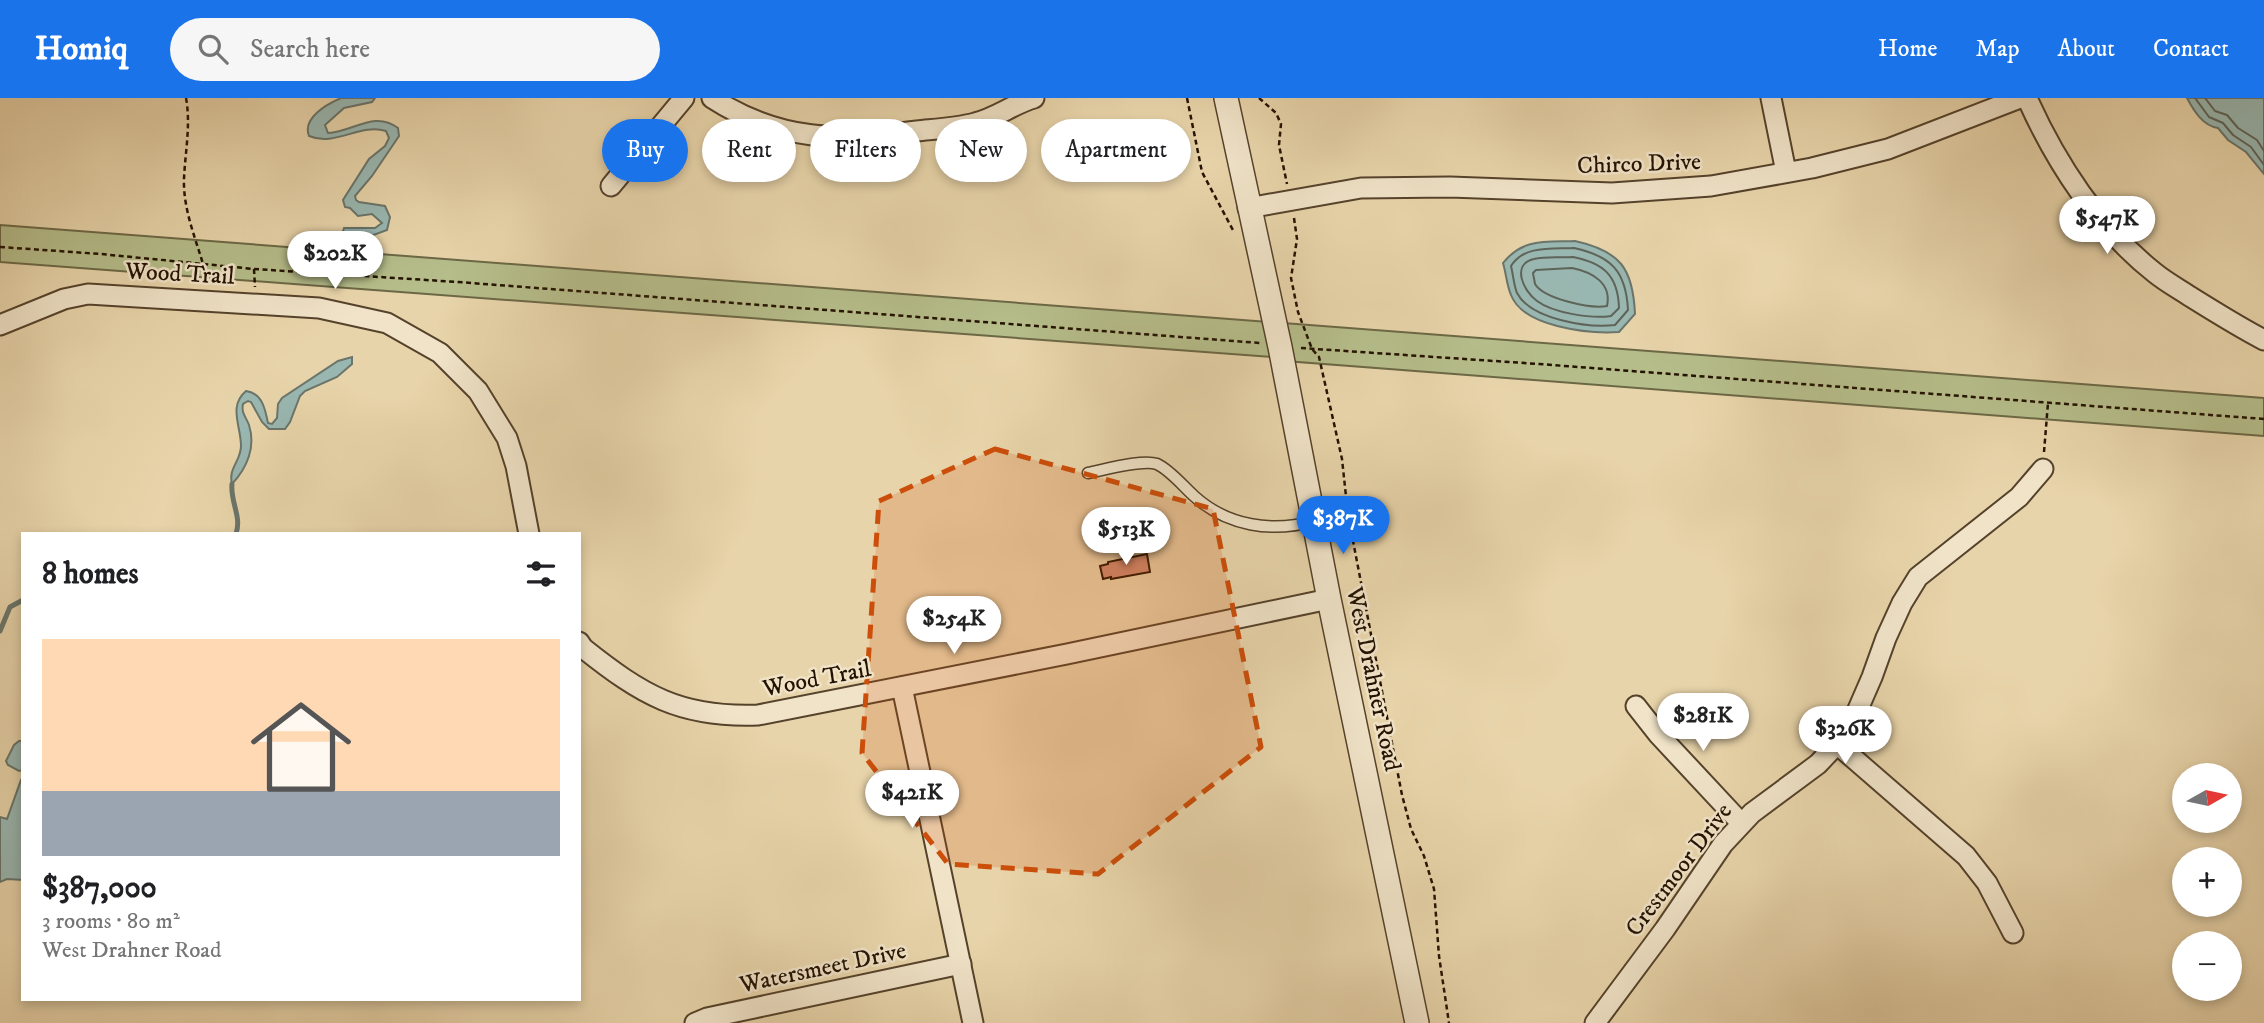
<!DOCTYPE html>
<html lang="en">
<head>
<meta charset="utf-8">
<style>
  body { margin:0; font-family:"IM FELL DW Pica",serif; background:#f6f6f6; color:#202124; height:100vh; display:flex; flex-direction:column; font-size:26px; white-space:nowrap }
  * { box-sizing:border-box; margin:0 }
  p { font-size:23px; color:#757577 }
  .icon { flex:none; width:38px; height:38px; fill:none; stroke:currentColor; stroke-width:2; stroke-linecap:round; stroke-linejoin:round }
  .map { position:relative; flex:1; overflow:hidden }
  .details { position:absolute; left:21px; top:434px; width:560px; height:469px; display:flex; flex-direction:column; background:#fff; border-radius:0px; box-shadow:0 4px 10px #0003 }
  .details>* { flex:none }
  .hud { position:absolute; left:602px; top:21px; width:665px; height:63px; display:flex; gap:14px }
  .needle { width:46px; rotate:81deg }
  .controls { position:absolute; left:2172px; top:665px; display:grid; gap:14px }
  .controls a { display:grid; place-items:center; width:70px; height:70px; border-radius:50%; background:#fff; box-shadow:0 4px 10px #0003; font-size:35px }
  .price { position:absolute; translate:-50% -60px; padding:0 16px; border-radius:24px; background:#fff; color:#222; font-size:23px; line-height:46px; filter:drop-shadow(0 2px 4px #0008) }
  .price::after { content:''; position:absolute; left:50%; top:42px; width:21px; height:16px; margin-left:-10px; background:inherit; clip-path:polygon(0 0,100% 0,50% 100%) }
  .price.selected { background:#1a73e8; color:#fff }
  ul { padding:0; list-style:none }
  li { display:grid; align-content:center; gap:14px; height:371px; padding:0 21px }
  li+li { border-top:2px solid #e0e0e0 }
  li span { display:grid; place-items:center; height:217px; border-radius:0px; color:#555 }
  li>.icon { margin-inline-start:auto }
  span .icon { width:126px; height:126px; fill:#fffc; stroke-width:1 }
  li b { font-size:30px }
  h2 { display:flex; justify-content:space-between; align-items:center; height:84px; padding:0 21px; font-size:30px }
  .chip { padding:0 24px; border-radius:32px; background:#fff; box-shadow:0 4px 10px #0003; font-size:24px; line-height:63px }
  .chip.selected { background:#1a73e8; color:#fff }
  header { display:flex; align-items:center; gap:42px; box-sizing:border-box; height:98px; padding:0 35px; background:#1a73e8; color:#fff }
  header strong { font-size:33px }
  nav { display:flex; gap:38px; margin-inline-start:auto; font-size:24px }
  .search { width:490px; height:63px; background:#f6f6f6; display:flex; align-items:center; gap:18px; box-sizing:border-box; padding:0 24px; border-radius:38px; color:#757577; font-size:26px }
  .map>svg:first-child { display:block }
  .green { fill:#b5bd8a; stroke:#6c6846; stroke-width:2 }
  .water { fill:#99b7b1; stroke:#6a756b; stroke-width:2 }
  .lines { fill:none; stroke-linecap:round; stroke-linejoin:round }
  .shore { stroke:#5e6459; stroke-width:2 }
  .stream { stroke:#6a756b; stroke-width:5 }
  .building { fill:#cd8970; stroke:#241201; stroke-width:2 }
  .service-casing { stroke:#55422b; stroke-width:13 }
  .minor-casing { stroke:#55422b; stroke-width:23 }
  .tertiary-casing { stroke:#55422b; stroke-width:26 }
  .path { stroke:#241201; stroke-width:2.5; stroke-dasharray:5 3.5; stroke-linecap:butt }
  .service { stroke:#f0e3c8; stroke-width:10 }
  .minor { stroke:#f0e3c8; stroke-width:19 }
  .tertiary { stroke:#f0e3c8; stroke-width:23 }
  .marked { fill:#cb4e0a; fill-opacity:0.2; stroke:#cb4e0a; stroke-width:5; stroke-dasharray:14 9; stroke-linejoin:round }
  .labels { text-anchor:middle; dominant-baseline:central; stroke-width:5; stroke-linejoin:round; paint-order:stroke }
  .street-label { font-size:24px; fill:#241201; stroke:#f0e3c8 }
</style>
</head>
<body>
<header>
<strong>Homiq</strong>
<div class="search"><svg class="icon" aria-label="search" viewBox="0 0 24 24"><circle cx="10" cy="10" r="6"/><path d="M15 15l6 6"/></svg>Search here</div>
<nav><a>Home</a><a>Map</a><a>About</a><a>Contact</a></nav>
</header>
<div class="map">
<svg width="2264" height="925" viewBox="0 0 2264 925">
  <rect width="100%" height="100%" fill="#e8d4aa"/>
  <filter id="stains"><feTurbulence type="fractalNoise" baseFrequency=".00286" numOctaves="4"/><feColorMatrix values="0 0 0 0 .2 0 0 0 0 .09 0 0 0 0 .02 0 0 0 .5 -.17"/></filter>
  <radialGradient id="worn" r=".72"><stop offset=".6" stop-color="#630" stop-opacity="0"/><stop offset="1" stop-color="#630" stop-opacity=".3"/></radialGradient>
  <path class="green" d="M0 127 2264 300V338L1285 263 1284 260 0 164Z"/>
  <g class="water">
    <path d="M341 0H375L372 4 344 10 325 27 328 35C353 34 374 12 398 30L399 38 372 78 355 98 356 102 359 104 385 108 390 119 387 132 357 143 350 154C344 146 340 140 344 130H375L382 125 372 116 358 118 350 110 345 109 343 102 369 61 385 48 389 40 386 33C360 25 335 49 309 38 302 20 327 6 341 0Z"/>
    <path d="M2187 0H2264V76L2246 54 2228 42 2218 30C2203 28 2194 13 2187 0Z"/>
    <path d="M1575 143C1620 153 1633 170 1635 216L1619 234C1589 236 1523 229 1511 197 1507 188 1506 175 1503 165 1523 140 1545 144 1575 143Z"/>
    <path d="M352 259V266L337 279 305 293 300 298 290 324 285 331H269L262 324 251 304 248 303 243 306C241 315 246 319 249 327 256 349 247 370 232 386 228 370 241 363 241 348 241 328 228 308 246 293 262 295 265 310 268 325L272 326 277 320 278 306 282 300 338 263Z"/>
    <path d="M19 643H23V672L19 673 8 667 6 663 14 647Z"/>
    <path d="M21 682 23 683V782L7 781 0 784V719L7 721Z"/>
  </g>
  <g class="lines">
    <g class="shore">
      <path d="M2195 0 2209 19 2223 25 2233 37 2251 49 2264 67"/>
      <path d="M2205 0 2215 13 2227 17 2238 30 2257 42 2264 53"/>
      <path d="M1574 150C1611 158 1626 173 1628 212L1615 227C1589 230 1531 222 1517 195 1514 188 1513 176 1511 168 1524 147 1552 151 1574 150Z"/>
      <path d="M1573 159C1603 165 1618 177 1619 210L1611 218C1592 221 1553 215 1537 203 1523 193 1511 166 1534 161 1546 158 1561 160 1573 159Z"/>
      <path d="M1572 170C1592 174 1612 185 1607 208 1591 211 1544 201 1535 186 1535 185 1533 176 1533 175L1536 172Z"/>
    </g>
    <g class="stream">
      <path d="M232 386C230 404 242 418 236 436"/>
      <path d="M0 533 10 509 23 502"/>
    </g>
  </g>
  <path class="building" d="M1147 456 1150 474 1111 481V479L1103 481 1100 468 1108 466V464Z"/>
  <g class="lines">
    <defs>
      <path id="service" d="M1088 375C1104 372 1142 361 1157 366 1170 372 1183 388 1194 398 1227 428 1272 435 1314 423"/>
      <g id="minor">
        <path d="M712 0C780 44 839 43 917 33 936 31 956 30 975 25 996 20 1013 6 1034 0"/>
        <path d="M1771 0 1786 74"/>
        <path d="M2027 0C2056 65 2099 131 2155 175 2166 184 2179 191 2191 199 2215 214 2239 229 2264 242"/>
        <path d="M611 88 684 0"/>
        <path d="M1248 110 1361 90 1450 89 1612 95 1711 88 1812 70 1888 51 2020 0"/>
        <path d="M0 227 64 201 88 196 319 210 387 225 440 255 478 293 507 340 516 368 529 436"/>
        <path d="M579 544 583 550C642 597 680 620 758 617L1067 556 1329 501"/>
        <path d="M902 589 973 925"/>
        <path d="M1636 608 1658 636 1741 725"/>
        <path d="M1837 646 1966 758 1987 785 2013 835"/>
        <path d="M695 925 707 920 961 866"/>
        <path d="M1595 925 1665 831 1723 746 1752 715 1818 666 1837 646 1852 625 1872 579 1886 540 1902 505 1918 479 2019 399 2043 371"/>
      </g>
      <path id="tertiary" d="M1226 0 1280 249 1329 501 1417 925"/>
    </defs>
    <use href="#service" class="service-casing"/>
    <use href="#minor" class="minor-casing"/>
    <use href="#tertiary" class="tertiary-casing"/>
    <g class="path">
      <path d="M186 0C191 27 185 55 184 81 183 110 195 139 203 166"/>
      <path d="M1187 0 1202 74 1234 134"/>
      <path d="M1259 0 1276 15 1281 26 1279 47 1287 86"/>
      <path d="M1294 120 1297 141 1291 180 1298 214 1312 251 1319 259 1342 361 1348 417 1402 697 1411 731 1424 758 1434 791 1439 858 1449 925"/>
      <path d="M0 149 101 156 254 171 458 184 1260 245"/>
      <path d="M254 171 255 189"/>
      <path d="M1301 250 1539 266 2264 321"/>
      <path d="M2044 354 2048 305"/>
    </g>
    <use href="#service" class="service"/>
    <use href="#minor" class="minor"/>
    <use href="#tertiary" class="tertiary"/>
  </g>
  <path class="marked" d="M995 351 1213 411 1261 649 1098 776 948 766 862 655 879 403Z"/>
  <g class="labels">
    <g class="street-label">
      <text transform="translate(1639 66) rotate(-2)">Chirco Drive</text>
      <text transform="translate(180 176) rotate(3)">Wood Trail</text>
      <text transform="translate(817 581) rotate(-11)">Wood Trail</text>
      <text transform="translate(1373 581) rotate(78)">West Drahner Road</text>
      <text transform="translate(1679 772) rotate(-53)">Crestmoor Drive</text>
      <text transform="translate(823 870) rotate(-12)">Watersmeet Drive</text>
    </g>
  </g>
  <rect width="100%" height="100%" filter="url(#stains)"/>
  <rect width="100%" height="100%" fill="url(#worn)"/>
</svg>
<div class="controls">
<a><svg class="needle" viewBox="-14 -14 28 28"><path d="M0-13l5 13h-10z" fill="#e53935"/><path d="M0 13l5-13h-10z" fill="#757577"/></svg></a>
<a>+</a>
<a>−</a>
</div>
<b class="price" style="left:2107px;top:158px">$547K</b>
<b class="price" style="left:335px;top:193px">$202K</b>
<b class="price selected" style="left:1343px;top:458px">$387K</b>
<b class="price" style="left:1126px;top:469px">$513K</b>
<b class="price" style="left:954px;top:558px">$254K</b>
<b class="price" style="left:1703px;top:655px">$281K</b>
<b class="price" style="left:1845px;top:668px">$326K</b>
<b class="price" style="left:912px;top:732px">$421K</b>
<div class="hud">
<a class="chip selected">Buy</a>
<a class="chip">Rent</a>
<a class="chip">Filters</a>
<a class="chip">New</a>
<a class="chip">Apartment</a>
</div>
<section class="details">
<h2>8 homes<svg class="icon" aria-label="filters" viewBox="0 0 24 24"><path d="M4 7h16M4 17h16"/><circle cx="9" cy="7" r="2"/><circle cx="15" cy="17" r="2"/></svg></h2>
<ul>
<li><span style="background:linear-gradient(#ffd9b3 70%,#9aa5b1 0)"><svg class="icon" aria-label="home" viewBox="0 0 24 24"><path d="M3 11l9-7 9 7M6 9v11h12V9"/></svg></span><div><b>$387,000</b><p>3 rooms · 80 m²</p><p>West Drahner Road</p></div></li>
</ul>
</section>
</div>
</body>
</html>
